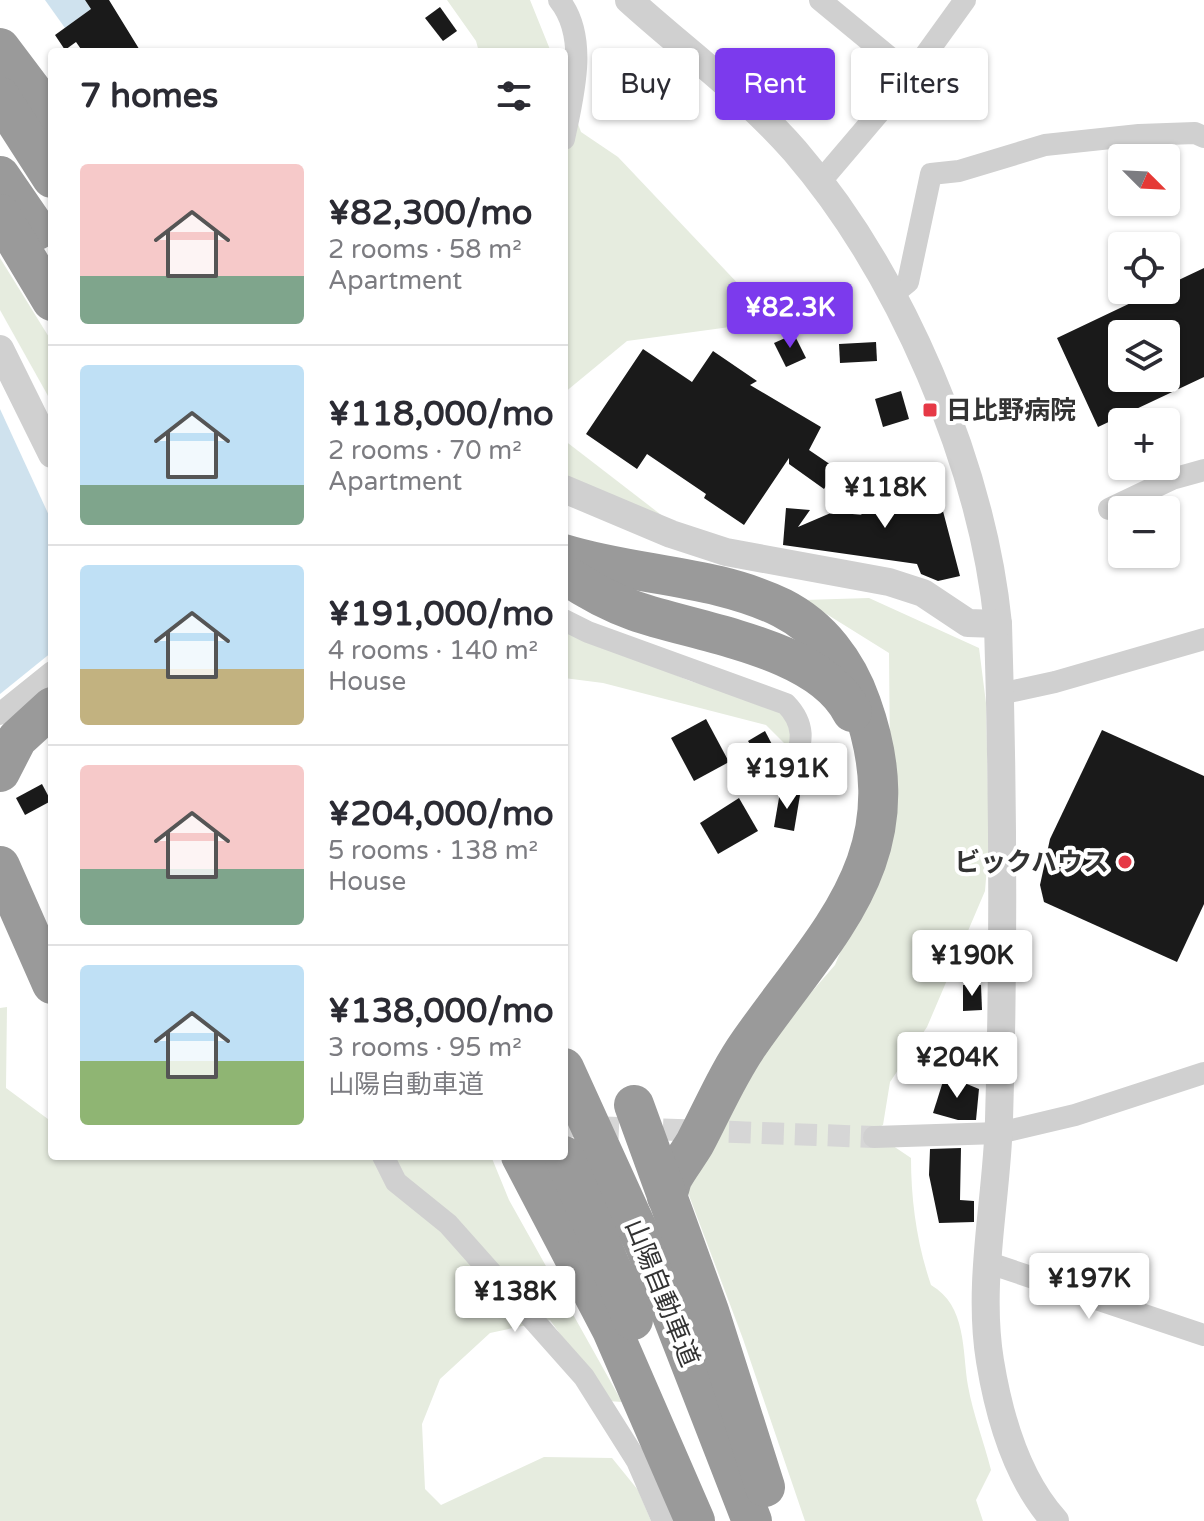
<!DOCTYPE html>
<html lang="en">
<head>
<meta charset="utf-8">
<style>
  body { margin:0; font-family:"Varela Round","Noto Sans JP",sans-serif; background:#f7f7f7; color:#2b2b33; height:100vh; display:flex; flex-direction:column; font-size:30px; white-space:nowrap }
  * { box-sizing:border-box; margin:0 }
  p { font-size:26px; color:#7c7c81 }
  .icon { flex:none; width:44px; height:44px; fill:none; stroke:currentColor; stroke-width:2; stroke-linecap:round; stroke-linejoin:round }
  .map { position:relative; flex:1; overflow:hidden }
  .sheet { position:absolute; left:48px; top:48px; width:520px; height:1112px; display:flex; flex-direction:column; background:#fff; border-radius:8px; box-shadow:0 2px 6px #0004 }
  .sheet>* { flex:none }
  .hud { position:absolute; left:592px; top:48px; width:492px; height:72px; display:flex; gap:16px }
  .needle { width:52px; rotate:114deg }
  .controls { position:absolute; left:1108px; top:144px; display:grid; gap:16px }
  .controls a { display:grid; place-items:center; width:72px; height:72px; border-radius:8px; background:#fff; box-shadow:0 2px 6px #0004; font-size:40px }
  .price { position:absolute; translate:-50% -68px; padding:0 18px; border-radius:8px; background:#fff; color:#222; font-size:26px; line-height:52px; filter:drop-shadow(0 2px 4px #0008) }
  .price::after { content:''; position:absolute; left:50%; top:48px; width:24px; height:18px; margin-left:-12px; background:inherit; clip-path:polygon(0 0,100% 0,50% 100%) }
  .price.selected { background:#7c3aed; color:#fff }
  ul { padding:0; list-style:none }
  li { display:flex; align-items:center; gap:24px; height:200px; padding:0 32px }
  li+li { border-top:2px solid #e1e1e2 }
  li span { display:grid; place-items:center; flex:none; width:224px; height:160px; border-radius:8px; color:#555 }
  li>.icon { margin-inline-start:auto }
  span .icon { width:96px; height:96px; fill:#fffc; stroke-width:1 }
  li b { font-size:34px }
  h2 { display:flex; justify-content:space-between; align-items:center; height:96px; padding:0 32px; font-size:34px }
  .tag { padding:0 28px; border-radius:8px; background:#fff; box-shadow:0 2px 6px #0004; font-size:28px; line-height:72px }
  .tag.selected { background:#7c3aed; color:#fff }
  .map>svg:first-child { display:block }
  .green { fill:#e6ecdf }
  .water { fill:#cfe2ee }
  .building { fill:#1a1a1a; fill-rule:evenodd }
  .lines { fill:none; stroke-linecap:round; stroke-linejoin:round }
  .minor-tunnel { stroke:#d6d6d6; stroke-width:22; stroke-dasharray:22 11; stroke-linecap:butt }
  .minor { stroke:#d0d0d0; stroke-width:22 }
  .tertiary { stroke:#d0d0d0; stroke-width:28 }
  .motorway { stroke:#9a9a9a; stroke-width:40 }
  .poi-dot { fill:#e63946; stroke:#fff; stroke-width:3 }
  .labels { text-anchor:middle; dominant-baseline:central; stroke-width:8; stroke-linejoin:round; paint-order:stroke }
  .poi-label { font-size:26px; font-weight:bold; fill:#333; stroke:#fff; text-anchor:start }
  .street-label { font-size:26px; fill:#333; stroke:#fff }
</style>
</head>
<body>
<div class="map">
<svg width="1204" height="1521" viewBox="0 0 1204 1521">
  <rect width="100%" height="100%" fill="#fff"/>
  <g class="green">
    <path d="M447 0H530L551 52H479L476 41Z"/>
    <path d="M564 86 581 132 618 157 744 290 730 327 627 341 564 393Z"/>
    <path d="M0 258 52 342V403L0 310Z"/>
    <path d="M564 440 682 531 564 480Z"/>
    <path d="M869 598 979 648 986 703 989 841 985 891 927 1027 890 1082 883 1125 871 1131 911 1158C911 1201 917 1244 931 1285 967 1306 962 1350 968 1386 973 1414 984 1442 991 1470L976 1500 983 1521H805L743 1339 687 1190 776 1033 835 965 883 847 890 761 889 653 804 600Z"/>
    <path d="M564 629 690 681 762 702 785 716 792 731 789 748 766 725 603 683 564 678Z"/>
    <path d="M7 1007 6 1088 52 1122V1156H491L509 1200 622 1402 608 1401 550 1320 490 1333 440 1379 422 1424 425 1489 441 1505 544 1457 612 1458 638 1490 651 1521H0V1008Z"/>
  </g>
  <g class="water">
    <path d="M45 0H85L91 9 65 28Z"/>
    <path d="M0 409 52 522V652L0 694Z"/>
  </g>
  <g class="building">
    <path d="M85 0H109L141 52H83L76 42 65 50 55 35 91 9Z"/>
    <path d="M440 7 457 31 443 41 425 18Z"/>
    <path d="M1204 268V377L1098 427 1057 338 1158 290H1166V286ZM1122 334H1166V378H1122Z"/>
    <path d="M794 334 806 358 786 367 774 343Z"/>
    <path d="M876 342 877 361 840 363 839 344Z"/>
    <path d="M643 349 692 382 713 351 757 381 750 385 821 427 809 450 837 469 824 489 789 464V458L744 525 704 498 706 494 647 454 637 469 586 434Z"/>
    <path d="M901 391 909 419 883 427 875 399Z"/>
    <path d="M933 473 960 576 938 581 921 574 917 564 783 545 786 508 810 510 798 527 833 512 862 515 848 505Z"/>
    <path d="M706 719 729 762 694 781 671 738Z"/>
    <path d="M1102 730 1204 776V904L1177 962 1044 902 1040 885 1050 839Z"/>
    <path d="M765 731 776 752 760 761 748 741Z"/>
    <path d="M42 784 51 801 25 815 16 798Z"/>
    <path d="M780 792 800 795 794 831 774 827Z"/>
    <path d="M739 798 758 831 718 854 700 823Z"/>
    <path d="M963 985H981L982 1010 963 1011Z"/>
    <path d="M945 1075 979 1089 976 1120H958L933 1113Z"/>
    <path d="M961 1148 960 1200 974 1201V1222L939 1223 929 1175 930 1149Z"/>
  </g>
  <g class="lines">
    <path class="minor-tunnel" d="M564 1126 874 1137"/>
    <g class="minor">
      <path d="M559 0C589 37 573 96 564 139"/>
      <path d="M820 0 911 75"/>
      <path d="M820 182 911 75 965 0"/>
      <path d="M892 295 908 282 931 174 959 171 1045 145 1139 135 1195 133 1204 137"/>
      <path d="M1109 509 1172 479 1204 470"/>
      <path d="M564 620 588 632 786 704C810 729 799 748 792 779"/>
      <path d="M1000 694 1055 682 1204 639"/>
      <path d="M0 714 52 672"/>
      <path d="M874 1137 999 1133 1075 1115 1204 1073"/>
      <path d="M383 1156 396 1182 448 1224 584 1377 637 1461 663 1521"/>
      <path d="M989 1263 1204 1335"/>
    </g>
    <g class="tertiary">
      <path d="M629 0C683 49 746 95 795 151 900 273 982 464 998 624 1003 790 1004 954 999 1120 997 1199 977 1282 990 1361 999 1416 1017 1479 1055 1521"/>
      <path d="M0 349 52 454"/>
      <path d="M564 489 671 534 726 552 889 582 923 593 968 623 998 624"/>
    </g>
    <g class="motorway">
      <path d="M0 48 52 117"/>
      <path d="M0 97 52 178"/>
      <path d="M0 176 37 230"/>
      <path d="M0 214 52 301"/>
      <path d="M564 554C635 576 715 575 782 608 821 628 847 663 861 703 916 856 829 929 750 1042 728 1073 713 1109 695 1143 688 1155 679 1166 672 1179L667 1197"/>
      <path d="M564 574C586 589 609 602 635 611 698 633 819 647 852 712"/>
      <path d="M0 772 17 739 52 707"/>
      <path d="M0 866 52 984"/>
      <path d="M564 1068 645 1246 752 1521"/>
      <path d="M634 1105 709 1311 765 1487"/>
      <path d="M521 1156 612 1330 695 1521"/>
      <path d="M564 1156 633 1320"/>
    </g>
  </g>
  <g class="poi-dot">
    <rect x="922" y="402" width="16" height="16" rx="4"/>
    <circle cx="1125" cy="862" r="8"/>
  </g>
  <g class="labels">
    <g class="poi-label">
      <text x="946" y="410">日比野病院</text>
      <text x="1109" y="862" text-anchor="end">ビックハウス</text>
    </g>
    <g class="street-label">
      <text transform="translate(662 1293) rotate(68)">山陽自動車道</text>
    </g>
  </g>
</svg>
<div class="controls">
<a><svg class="needle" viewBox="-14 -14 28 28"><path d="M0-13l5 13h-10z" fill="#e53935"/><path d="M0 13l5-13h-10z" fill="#7c7c81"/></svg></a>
<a><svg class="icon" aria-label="locate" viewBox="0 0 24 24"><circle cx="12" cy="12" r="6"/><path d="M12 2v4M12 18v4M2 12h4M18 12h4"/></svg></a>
<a><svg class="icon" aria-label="layers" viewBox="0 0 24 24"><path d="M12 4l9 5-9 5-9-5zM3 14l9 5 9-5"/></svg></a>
<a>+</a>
<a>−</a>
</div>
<b class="price selected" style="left:790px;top:350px">¥82.3K</b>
<b class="price" style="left:885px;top:530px">¥118K</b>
<b class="price" style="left:787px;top:811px">¥191K</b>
<b class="price" style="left:972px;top:998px">¥190K</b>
<b class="price" style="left:957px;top:1100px">¥204K</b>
<b class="price" style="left:1089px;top:1321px">¥197K</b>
<b class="price" style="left:515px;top:1334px">¥138K</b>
<div class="hud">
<a class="tag">Buy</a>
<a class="tag selected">Rent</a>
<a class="tag">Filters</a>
</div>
<section class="sheet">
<h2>7 homes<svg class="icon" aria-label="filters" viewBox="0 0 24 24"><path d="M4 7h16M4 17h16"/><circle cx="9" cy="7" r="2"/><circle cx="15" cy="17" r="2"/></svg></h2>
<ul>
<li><span style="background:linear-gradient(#f6c9c9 70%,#7fa58c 0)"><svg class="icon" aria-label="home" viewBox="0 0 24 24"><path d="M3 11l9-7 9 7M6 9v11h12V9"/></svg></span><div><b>¥82,300/mo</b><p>2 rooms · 58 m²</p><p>Apartment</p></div></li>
<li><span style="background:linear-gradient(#bfe0f5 75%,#7fa58c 0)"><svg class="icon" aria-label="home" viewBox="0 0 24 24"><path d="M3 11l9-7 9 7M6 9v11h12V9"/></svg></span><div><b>¥118,000/mo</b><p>2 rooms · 70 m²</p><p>Apartment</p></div></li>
<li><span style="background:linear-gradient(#bfe0f5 65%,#c2b280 0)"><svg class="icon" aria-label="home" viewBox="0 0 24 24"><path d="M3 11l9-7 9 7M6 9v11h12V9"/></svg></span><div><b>¥191,000/mo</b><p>4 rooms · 140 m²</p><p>House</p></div></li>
<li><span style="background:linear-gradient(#f6c9c9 65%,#7fa58c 0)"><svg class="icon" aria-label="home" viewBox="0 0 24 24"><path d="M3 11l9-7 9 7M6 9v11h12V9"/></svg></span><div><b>¥204,000/mo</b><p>5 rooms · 138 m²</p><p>House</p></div></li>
<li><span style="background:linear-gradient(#bfe0f5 60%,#8fb573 0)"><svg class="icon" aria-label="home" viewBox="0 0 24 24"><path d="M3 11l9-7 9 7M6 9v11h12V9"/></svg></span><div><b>¥138,000/mo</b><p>3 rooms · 95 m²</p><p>山陽自動車道</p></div></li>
</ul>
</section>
</div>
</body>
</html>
